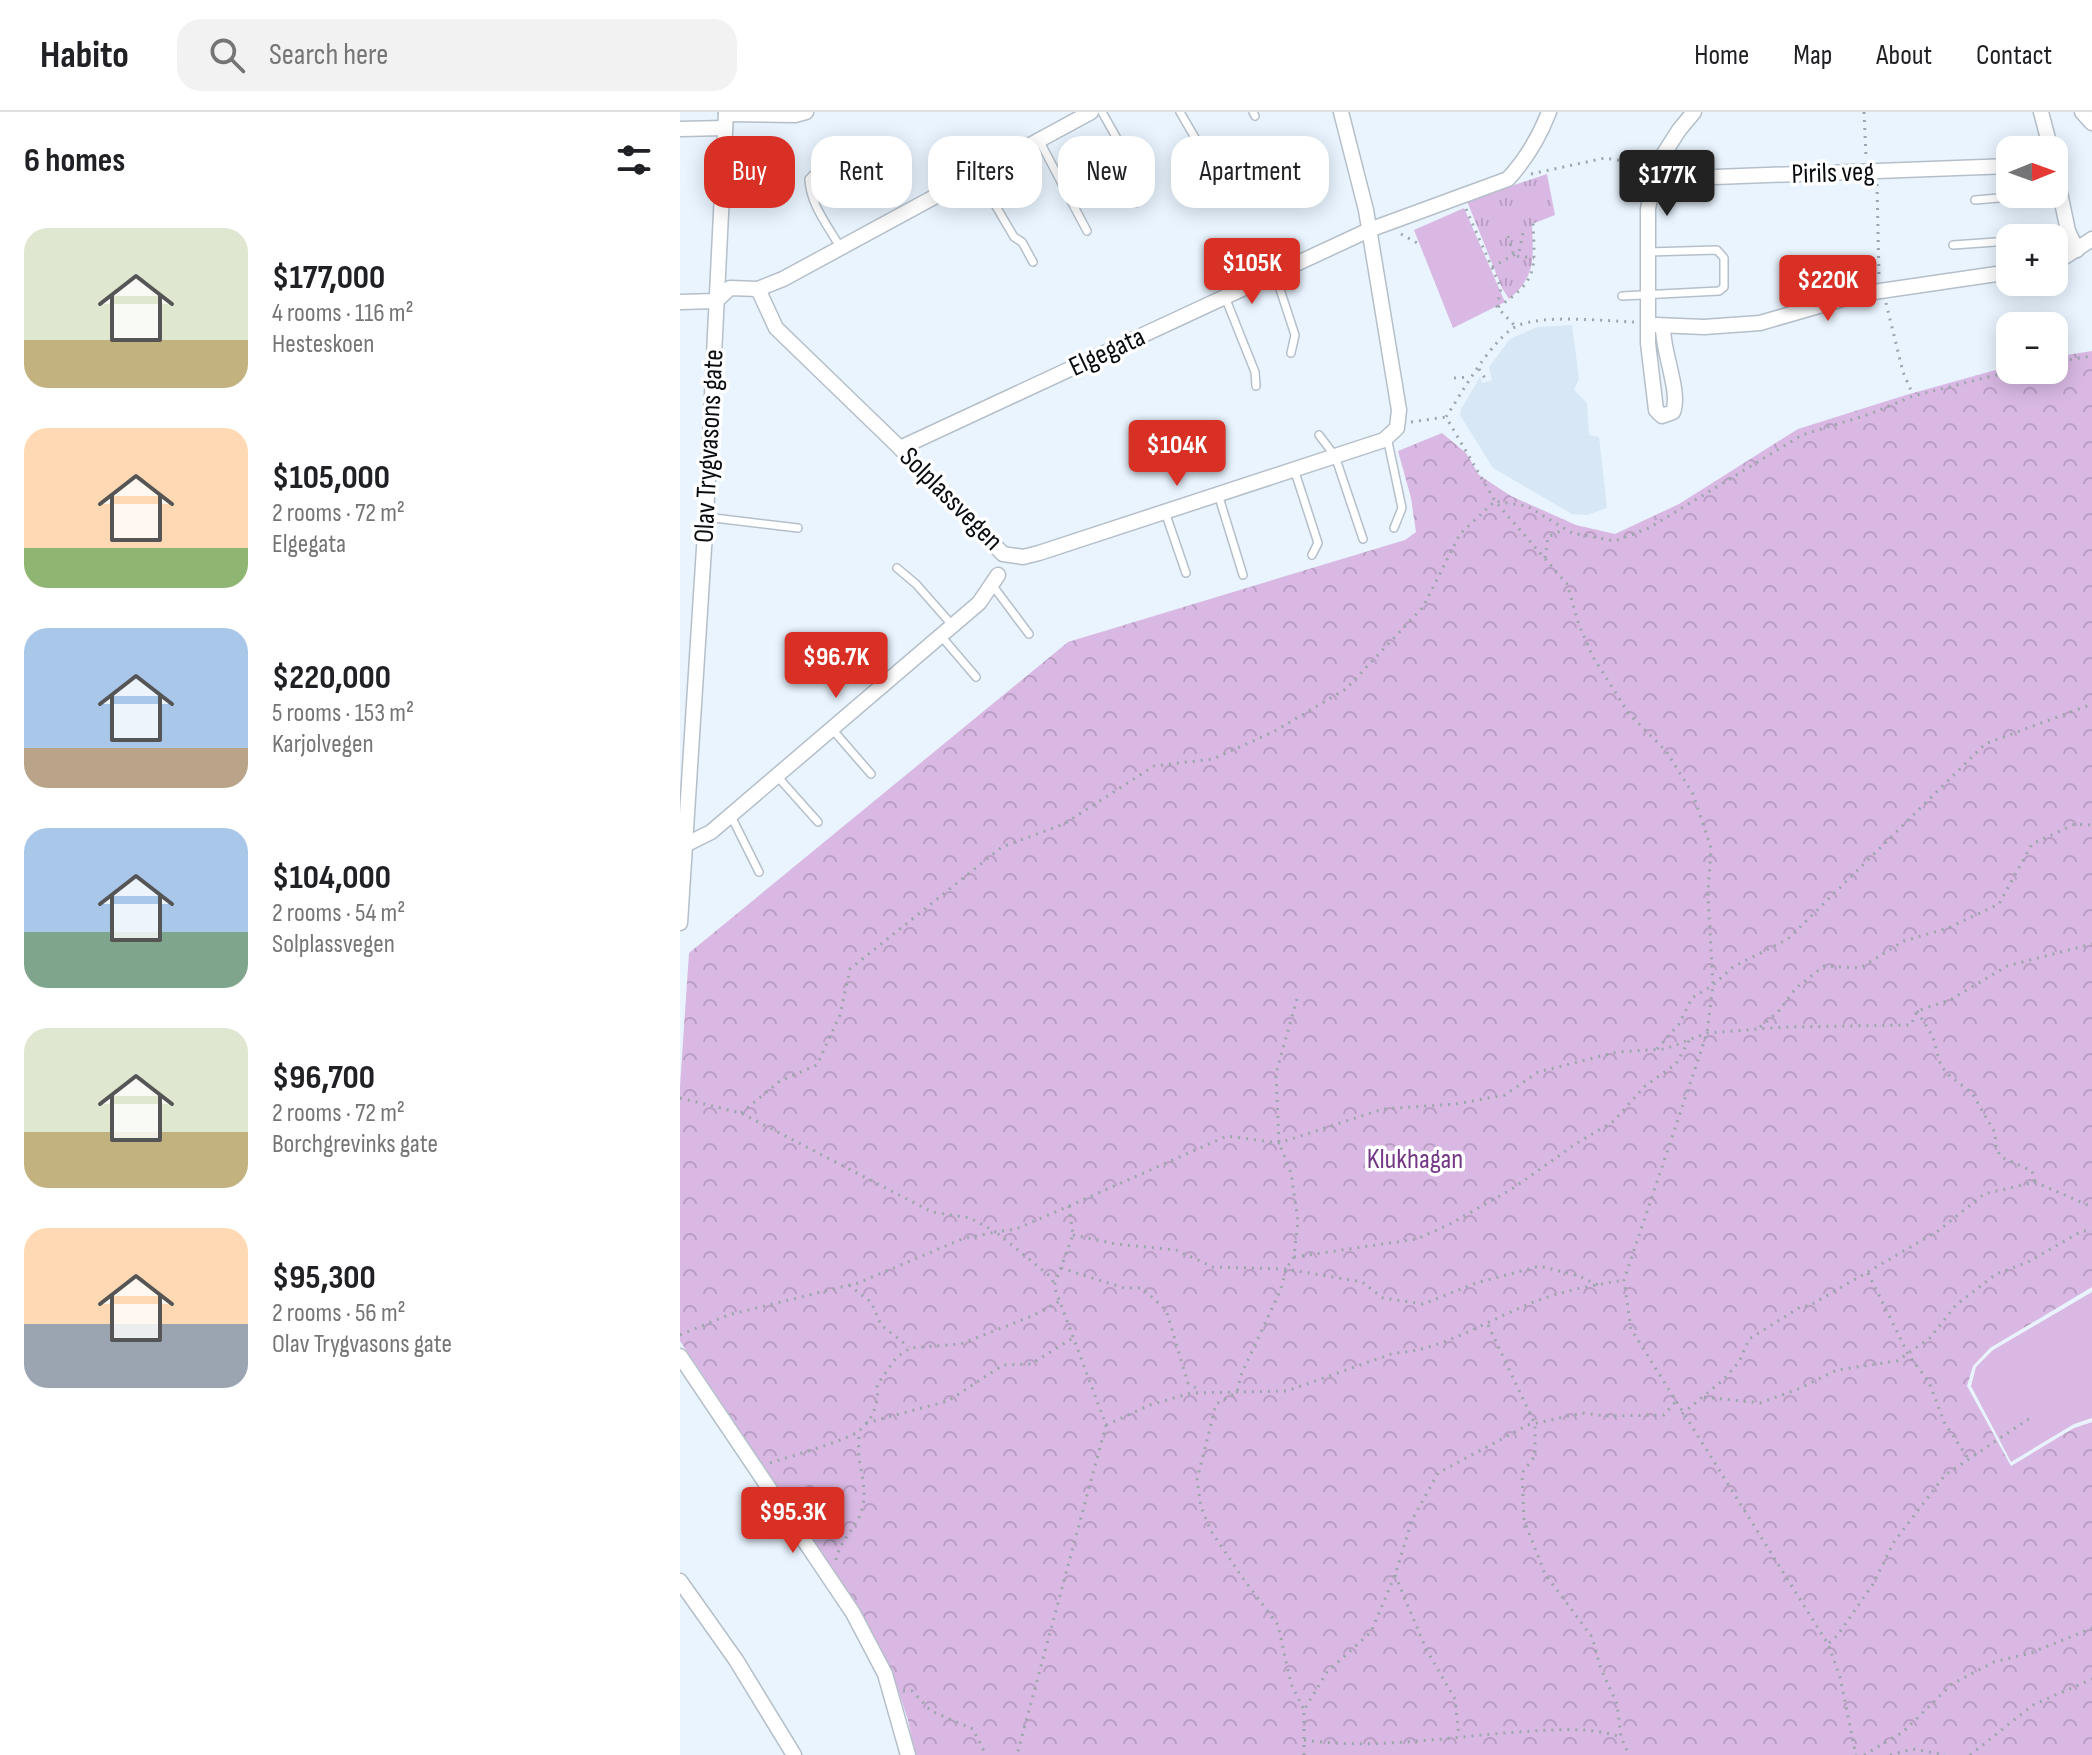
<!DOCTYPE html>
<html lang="en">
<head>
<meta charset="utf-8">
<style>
  body { margin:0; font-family:"Sofia Sans Condensed",sans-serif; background:#f2f2f2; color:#202124; height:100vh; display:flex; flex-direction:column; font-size:30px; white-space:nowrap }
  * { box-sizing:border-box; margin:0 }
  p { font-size:26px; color:#757577 }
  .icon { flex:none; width:44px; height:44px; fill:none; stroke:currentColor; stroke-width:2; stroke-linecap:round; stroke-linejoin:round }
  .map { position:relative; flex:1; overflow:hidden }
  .side { display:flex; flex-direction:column; background:#fff; width:680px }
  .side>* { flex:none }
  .banner { position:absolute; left:24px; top:24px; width:760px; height:72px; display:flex; gap:16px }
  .needle { width:52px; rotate:89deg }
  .fabs { position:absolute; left:1316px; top:24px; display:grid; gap:16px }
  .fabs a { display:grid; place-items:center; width:72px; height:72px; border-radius:16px; background:#fff; box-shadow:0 4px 20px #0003; font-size:40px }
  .price { position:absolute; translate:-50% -68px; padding:0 18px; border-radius:8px; background:#d93025; color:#fff; font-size:26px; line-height:52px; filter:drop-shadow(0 2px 4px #0008) }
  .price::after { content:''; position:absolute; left:50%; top:48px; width:24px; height:18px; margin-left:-12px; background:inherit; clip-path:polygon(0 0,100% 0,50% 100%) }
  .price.selected { background:#222; color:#fff }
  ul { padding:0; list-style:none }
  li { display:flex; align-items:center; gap:24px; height:200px; padding:0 24px }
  li span { display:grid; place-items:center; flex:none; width:224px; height:160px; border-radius:24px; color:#555 }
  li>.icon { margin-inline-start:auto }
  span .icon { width:96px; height:96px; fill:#fffc; stroke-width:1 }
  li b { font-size:34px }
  h2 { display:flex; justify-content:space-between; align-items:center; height:96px; padding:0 24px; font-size:34px }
  .tag { padding:0 28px; border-radius:24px; background:#fff; box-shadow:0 4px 20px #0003; font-size:28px; line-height:72px }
  .tag.selected { background:#d93025; color:#fff }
  header { display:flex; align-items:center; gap:48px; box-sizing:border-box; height:112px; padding:0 40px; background:#fff; border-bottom:2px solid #e0e0e0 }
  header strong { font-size:38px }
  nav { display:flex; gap:44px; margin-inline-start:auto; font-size:28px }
  .search { width:560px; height:72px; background:#f2f2f2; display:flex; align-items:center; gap:20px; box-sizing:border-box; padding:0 28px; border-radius:24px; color:#757577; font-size:30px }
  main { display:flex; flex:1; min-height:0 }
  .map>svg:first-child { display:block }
  .built { fill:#d7e7f6 }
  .grass { fill:#d9b9e4 }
  .forest { fill:url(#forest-crowns) }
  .park { fill:url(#park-tufts) }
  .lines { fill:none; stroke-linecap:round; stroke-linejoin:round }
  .lane-casing { stroke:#b5bfc9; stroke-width:10 }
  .street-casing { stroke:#b5bfc9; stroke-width:17 }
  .path { stroke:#9da5ad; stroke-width:3; stroke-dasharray:2 6; stroke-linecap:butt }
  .lane { stroke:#fff; stroke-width:7 }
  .street { stroke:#fff; stroke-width:14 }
  .labels { text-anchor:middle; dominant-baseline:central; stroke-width:7; stroke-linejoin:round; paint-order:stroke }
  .street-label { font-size:28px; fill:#0a0d10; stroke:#fff }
  .park-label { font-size:28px; fill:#753a86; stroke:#fff }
</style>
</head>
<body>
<header>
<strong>Habito</strong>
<div class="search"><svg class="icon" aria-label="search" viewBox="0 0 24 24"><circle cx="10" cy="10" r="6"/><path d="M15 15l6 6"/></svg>Search here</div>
<nav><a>Home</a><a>Map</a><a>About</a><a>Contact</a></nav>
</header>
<main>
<section class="side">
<h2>6 homes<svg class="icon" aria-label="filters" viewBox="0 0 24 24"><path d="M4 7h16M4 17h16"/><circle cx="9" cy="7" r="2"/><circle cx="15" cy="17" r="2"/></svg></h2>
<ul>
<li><span style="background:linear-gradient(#dfe7d0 70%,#c2b280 0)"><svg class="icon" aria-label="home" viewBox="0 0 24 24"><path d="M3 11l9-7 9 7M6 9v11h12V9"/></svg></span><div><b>$177,000</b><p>4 rooms · 116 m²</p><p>Hesteskoen</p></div></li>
<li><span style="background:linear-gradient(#ffd9b3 75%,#8fb573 0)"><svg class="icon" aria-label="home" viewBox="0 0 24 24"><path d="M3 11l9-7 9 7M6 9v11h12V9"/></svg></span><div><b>$105,000</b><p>2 rooms · 72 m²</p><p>Elgegata</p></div></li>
<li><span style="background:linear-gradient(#a9c7e8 75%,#b9a48a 0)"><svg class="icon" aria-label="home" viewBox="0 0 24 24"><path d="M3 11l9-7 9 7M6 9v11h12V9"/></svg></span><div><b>$220,000</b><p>5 rooms · 153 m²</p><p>Karjolvegen</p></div></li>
<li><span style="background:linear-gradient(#a9c7e8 65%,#7fa58c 0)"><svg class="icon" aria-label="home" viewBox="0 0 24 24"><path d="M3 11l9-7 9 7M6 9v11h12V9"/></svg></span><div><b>$104,000</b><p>2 rooms · 54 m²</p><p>Solplassvegen</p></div></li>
<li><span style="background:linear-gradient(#dfe7d0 65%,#c2b280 0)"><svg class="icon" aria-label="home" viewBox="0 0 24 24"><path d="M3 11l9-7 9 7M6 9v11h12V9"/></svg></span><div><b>$96,700</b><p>2 rooms · 72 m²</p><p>Borchgrevinks gate</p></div></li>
<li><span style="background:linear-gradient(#ffd9b3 60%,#9aa5b1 0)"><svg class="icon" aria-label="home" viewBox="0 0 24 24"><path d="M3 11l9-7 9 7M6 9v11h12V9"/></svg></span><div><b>$95,300</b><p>2 rooms · 56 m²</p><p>Olav Trygvasons gate</p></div></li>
</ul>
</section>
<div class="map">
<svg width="1412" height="1643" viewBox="0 0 1412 1643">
  <defs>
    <pattern id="forest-crowns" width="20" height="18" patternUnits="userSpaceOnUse" patternTransform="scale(2)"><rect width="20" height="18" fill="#d9b9e4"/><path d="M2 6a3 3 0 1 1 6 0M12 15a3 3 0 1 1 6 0" fill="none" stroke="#b99ec3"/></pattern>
    <pattern id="park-tufts" width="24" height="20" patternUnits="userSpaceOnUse" patternTransform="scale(2)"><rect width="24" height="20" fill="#d9b9e4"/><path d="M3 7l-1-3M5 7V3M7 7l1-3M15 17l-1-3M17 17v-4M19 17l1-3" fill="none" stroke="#b99ec3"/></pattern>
  </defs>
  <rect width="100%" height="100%" fill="#e9f4fe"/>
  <path class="built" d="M892 213 899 267 894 278 907 291 909 323 919 325 927 396 907 403 892 402 813 356 780 303 781 297 800 265 802 271 812 268 809 255 830 227 857 215Z"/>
  <g class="grass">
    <path d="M784 96 825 190 773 216 734 118Z"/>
    <path d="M1412 1180V1306L1394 1312 1331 1350 1291 1274 1296 1255 1313 1238Z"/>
  </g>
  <path class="forest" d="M1412 239V1175L1310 1236 1293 1254 1287 1274 1331 1354 1394 1316 1412 1310V1643H235L228 1608 213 1563 179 1497 0 1229V974L9 841 388 530 725 428 736 420 731 386 718 339 762 321 786 341 799 363 831 384 896 413 935 422 999 392 1118 317 1226 283 1330 254V258H1374V245Z"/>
  <path class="park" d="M867 62 875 103 852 112C853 145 857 164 829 187L822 176 787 89Z"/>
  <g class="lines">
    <defs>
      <g id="lane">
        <path d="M422 0 463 73 456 91"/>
        <path d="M500 0 529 50"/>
        <path d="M573 0 575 4"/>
        <path d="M359 28 407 119"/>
        <path d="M139 57 129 67C130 92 148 114 160 135"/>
        <path d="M297 62 334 125 342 130 353 150"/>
        <path d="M1295 88 1379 81"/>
        <path d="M1364 126 1388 119"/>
        <path d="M1273 133 1330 129"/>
        <path d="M595 162 615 223 611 241"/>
        <path d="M942 184 1039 179 1044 175V146L1037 138 968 140"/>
        <path d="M545 185 575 260 576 274"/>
        <path d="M639 323 655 344 683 427"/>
        <path d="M707 325 722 396 714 416"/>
        <path d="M614 357 638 431 632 443"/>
        <path d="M538 382 563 463"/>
        <path d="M485 400 506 461"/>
        <path d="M26 405 118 416"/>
        <path d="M217 456 236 472 273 514"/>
        <path d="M313 474 349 522"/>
        <path d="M261 524 296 565"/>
        <path d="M152 617 191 662"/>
        <path d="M97 664 138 710"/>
        <path d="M51 704 79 760"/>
      </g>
      <g id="street">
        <path d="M1361 0 1371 38"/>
        <path d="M1402 0 1412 11"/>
        <path d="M46 2 115 3 126 0"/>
        <path d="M0 17 45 16"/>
        <path d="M983 44 1003 59 1035 65 1330 54"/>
        <path d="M1374 52 1388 119 1397 138"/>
        <path d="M1374 152 1412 127"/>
        <path d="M78 177 96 216 220 336 323 442 343 445 359 441 704 328 717 316 719 298 686 98 661 0"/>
        <path d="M0 190 36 189 50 176 78 177 103 167 411 0"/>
        <path d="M976 213 1024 215 1080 211 1180 182 1330 160"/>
        <path d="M983 214C982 239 1001 280 993 300L982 304 976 298 968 231V97L976 54 999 18 1014 0"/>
        <path d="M220 336 689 118 828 67C847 46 859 26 869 0"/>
        <path d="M1 732 5 733 31 720 299 491 318 463"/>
        <path d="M0 811 26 405 46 0"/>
        <path d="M0 1244 173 1501 205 1562 228 1643"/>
        <path d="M0 1469 56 1548 114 1643"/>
      </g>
    </defs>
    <use href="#lane" class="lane-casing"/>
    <use href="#street" class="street-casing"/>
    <g class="path">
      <path d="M1184 0 1186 44"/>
      <path d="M851 62 925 46 961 52"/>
      <path d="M1197 72 1199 165"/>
      <path d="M786 97 821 176 817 195 835 214"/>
      <path d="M721 122 739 132"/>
      <path d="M828 124 834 144 854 146"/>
      <path d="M812 155 839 140 843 121"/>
      <path d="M1206 191 1223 260 1233 283"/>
      <path d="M818 195C858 168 855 158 853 111"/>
      <path d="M954 210C924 209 864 202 837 214 813 225 781 282 766 305L815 389 887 472 899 513 913 545 949 602 986 639 1013 682 1031 736 1028 783 1033 873 1027 921 944 1168 951 1217 1148 1532 1160 1565 1176 1643"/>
      <path d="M1374 250 1412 244"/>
      <path d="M799 257 807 269"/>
      <path d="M774 266 790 265"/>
      <path d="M731 310 766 305"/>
      <path d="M865 446 868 425 885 417"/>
      <path d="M617 887 596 961 599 1031 611 1061 618 1109 614 1145 606 1157 601 1177 561 1263 557 1280 536 1292 517 1368 521 1395 531 1419 562 1465 598 1513 611 1572 624 1598"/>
      <path d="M1237 899 1253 925 1261 954 1270 964 1292 981 1315 1021 1316 1036 1321 1045 1352 1059 1355 1070"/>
      <path d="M1080 915 1098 900 1116 876 1144 854 1180 856 1224 829 1268 816 1319 792 1352 732 1395 712 1412 713"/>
      <path d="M977 937 999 912 1012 886 1033 873 1053 855 1108 827 1305 632 1412 592"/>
      <path d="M0 986 61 1001 252 1100 290 1106 316 1120 336 1117 389 1094 393 1123 374 1174 426 1313 337 1643"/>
      <path d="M61 1001 100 969 137 953 160 903 170 857 322 735 384 712 474 654 533 647 593 620 666 577 743 495 780 422 815 389 847 394 892 421 935 429 969 416 1122 323 1190 302 1233 284 1336 258"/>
      <path d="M389 1094 547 1024 599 1031 703 997 776 992 825 983 858 960 937 940 985 937 1027 921 1105 915 1231 913 1237 899 1270 888 1327 854 1412 832"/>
      <path d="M393 1123 436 1132 496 1138 533 1155 606 1157 682 1170 703 1186 743 1192 796 1171 860 1154 899 1164 918 1173"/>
      <path d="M614 1145 737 1127 770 1112 832 1077 897 1031 934 1009 965 974 996 952 1010 927"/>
      <path d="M381 1156 444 1176H462L486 1198 508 1271 521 1279"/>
      <path d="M1188 1161 1228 1242 1249 1270 1264 1310 1289 1348"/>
      <path d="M169 1173 191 1190 201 1213 229 1235"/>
      <path d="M808 1213 855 1312V1344L842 1361 844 1408 865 1462 912 1525 921 1557 937 1592 941 1625 949 1643"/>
      <path d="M0 1223 48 1203 178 1171 282 1127 316 1120 371 1165 374 1172"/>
      <path d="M1024 1285 1080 1291 1118 1277 1157 1258 1217 1249 1250 1226 1276 1193 1316 1162 1348 1150 1402 1119H1412"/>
      <path d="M1002 1302 1043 1268 1059 1250 1069 1227 1122 1194H1129L1258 1119 1304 1082 1355 1070 1412 1095"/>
      <path d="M186 1311 268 1289 323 1253 351 1252 393 1226"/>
      <path d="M426 1313 470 1293 511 1281 607 1279 714 1241C760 1240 815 1204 859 1188 886 1178 915 1173 944 1168"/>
      <path d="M90 1351C108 1345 169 1328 180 1318 194 1306 199 1290 197 1273L216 1246 230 1236 281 1232 352 1204 380 1189"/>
      <path d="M156 1448C159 1431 173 1419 180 1403 188 1384 182 1364 179 1346 178 1338 179 1328 179 1320"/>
      <path d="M715 1463 746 1537 775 1587 779 1625"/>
      <path d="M1149 1531 1157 1524 1193 1472 1214 1430 1265 1363 1350 1306"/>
      <path d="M223 1579H232L251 1599 293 1617 306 1643"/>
      <path d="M624 1628C696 1638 766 1625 838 1620 873 1618 907 1614 941 1625"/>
      <path d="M624 1643V1598L647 1560 691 1520 715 1463 732 1408 758 1361 848 1313 902 1301 928 1304 984 1303 996 1289"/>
      <path d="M1184 1643 1223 1620 1272 1572 1314 1550 1351 1541 1412 1516"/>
      <path d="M1210 1643 1233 1637 1265 1643"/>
      <path d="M1290 1643 1353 1593 1412 1567"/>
    </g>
    <use href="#lane" class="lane"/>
    <use href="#street" class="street"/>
  </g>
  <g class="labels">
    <g class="street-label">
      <text transform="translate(1153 61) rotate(-2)">Pirils veg</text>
      <text transform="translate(427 240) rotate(-25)">Elgegata</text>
      <text transform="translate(29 334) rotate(-87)">Olav Trygvasons gate</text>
      <text transform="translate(271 387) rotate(45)">Solplassvegen</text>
    </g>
    <g class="park-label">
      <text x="735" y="1047">Klukhagan</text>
    </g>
  </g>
</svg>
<div class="fabs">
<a><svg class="needle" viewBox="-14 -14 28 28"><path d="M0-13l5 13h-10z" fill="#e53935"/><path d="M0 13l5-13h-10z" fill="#757577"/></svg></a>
<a>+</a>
<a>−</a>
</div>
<b class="price selected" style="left:987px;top:106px">$177K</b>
<b class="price" style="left:572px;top:194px">$105K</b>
<b class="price" style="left:1148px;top:211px">$220K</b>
<b class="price" style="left:497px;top:376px">$104K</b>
<b class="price" style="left:156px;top:588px">$96.7K</b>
<b class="price" style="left:113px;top:1443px">$95.3K</b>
<div class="banner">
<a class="tag selected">Buy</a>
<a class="tag">Rent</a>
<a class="tag">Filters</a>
<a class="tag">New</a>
<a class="tag">Apartment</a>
</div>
</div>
</main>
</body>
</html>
